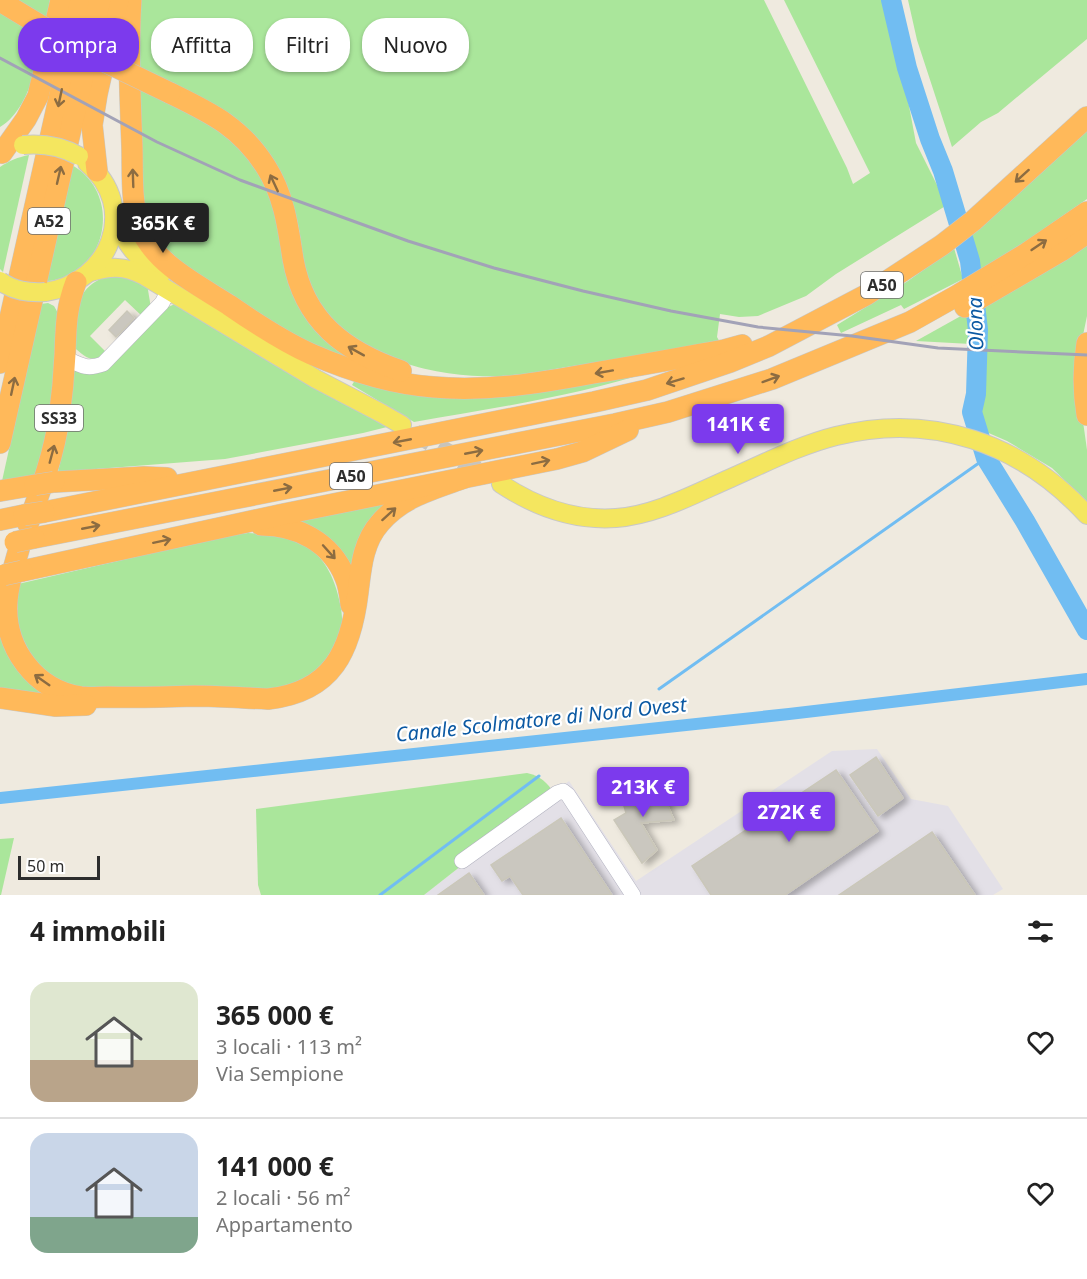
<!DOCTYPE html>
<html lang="it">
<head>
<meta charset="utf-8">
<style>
  body { margin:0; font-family:"Noto Sans",sans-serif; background:#f6f6f6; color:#222; height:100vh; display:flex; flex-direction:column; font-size:22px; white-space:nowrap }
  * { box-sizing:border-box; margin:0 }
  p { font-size:20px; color:#767676 }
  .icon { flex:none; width:33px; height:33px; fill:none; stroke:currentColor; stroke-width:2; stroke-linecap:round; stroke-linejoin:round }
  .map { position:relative; height:895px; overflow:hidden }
  .drawer { display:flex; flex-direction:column; background:#fff; flex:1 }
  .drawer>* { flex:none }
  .hud { position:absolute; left:18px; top:18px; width:600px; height:54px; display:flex; gap:12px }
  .scale { position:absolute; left:18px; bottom:15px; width:82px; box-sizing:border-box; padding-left:6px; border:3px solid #2d2d2d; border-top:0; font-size:16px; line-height:21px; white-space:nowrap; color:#2d2d2d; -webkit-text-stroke:4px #fff; paint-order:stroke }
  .price { position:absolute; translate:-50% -51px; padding:0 14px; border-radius:6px; background:#7c3aed; color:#fff; font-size:20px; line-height:39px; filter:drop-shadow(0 2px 3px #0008) }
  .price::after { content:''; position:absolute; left:50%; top:36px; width:18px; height:14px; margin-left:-9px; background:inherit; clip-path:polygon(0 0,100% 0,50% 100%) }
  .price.selected { background:#222; color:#fff }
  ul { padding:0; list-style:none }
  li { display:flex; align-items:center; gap:18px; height:150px; padding:0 30px }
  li+li { border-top:2px solid #e0e0e0 }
  li span { display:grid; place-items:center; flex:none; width:168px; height:120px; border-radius:18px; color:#555 }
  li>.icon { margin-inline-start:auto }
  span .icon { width:72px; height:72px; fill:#fffc; stroke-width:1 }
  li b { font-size:26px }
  h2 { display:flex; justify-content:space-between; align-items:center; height:72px; padding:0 30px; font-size:26px }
  .pill { padding:0 21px; border-radius:24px; background:#fff; box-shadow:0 2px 4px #0004; font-size:21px; line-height:54px }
  .pill.selected { background:#7c3aed; color:#fff }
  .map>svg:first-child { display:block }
  .industrial { fill:#e3e0e7 }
  .green { fill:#aae69b }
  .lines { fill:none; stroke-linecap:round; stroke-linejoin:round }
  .stream { stroke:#71bdf2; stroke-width:3 }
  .canal { stroke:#71bdf2; stroke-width:12 }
  .river { stroke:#71bdf2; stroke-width:20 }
  .building { fill:#cac7bf; stroke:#cac7b9; stroke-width:1.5; filter:url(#shadow) }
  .major-tunnel { stroke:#c8c4bb; stroke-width:18; stroke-dasharray:18 9; stroke-linecap:butt }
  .minor-casing { stroke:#b3b3c0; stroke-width:16 }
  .major-casing { stroke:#c8c8c8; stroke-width:20 }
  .highway-casing { stroke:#c8c8c8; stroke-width:22 }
  .minor { stroke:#fff; stroke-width:15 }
  .major { stroke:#f4e65f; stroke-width:18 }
  .highway { stroke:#ffb95a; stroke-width:21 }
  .rail { stroke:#a2a2b7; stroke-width:3 }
  .major-bridge-casing { stroke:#c8c8c8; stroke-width:20; stroke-linecap:butt }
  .highway-bridge-casing { stroke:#c8c8c8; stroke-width:22; stroke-linecap:butt }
  .major-bridge { stroke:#f4e65f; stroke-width:18 }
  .highway-bridge { stroke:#ffb95a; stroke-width:21 }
  .oneway { stroke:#8c6c41 }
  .labels { text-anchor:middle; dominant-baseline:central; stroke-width:4.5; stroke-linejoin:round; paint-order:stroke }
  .shield { fill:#fff; stroke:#6c6c6c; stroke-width:1.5 }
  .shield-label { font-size:16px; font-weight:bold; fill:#2d2d2d }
  .water-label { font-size:20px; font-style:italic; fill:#0b59a3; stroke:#fff }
</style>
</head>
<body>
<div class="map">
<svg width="1087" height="895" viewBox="0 0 1087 895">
  <defs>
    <filter id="shadow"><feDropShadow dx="5.5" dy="3" stdDeviation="3" flood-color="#0004"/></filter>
  </defs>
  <rect width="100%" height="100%" fill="#efeadf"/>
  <path class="industrial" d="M877 749 911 799 948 806 1003 889 993 895H424L569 781 636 881 832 751Z"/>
  <g class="green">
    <path d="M0 0H50C43 37 35 107 0 127Z"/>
    <path d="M139 0H764L847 168 853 184 870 173 784 0H886L906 90 916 143 947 205 836 274 806 296 758 316 739 317 720 314 717 337 722 346C672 353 623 360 573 366 549 370 525 375 501 376 441 379 356 359 321 307 316 299 311 291 308 283 302 262 302 240 297 220 277 146 241 115 174 84L167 101C207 119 244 137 265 179 281 208 282 239 288 271 297 311 323 343 359 362V363C319 351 284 330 249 309 213 288 156 261 144 218 139 199 140 178 139 159 139 128 138 98 138 67L135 66 136 21Z"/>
    <path d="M908 0H1087V39L998 113 981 122 952 147 917 40Z"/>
    <path d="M1087 131V199L1021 245 978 271 970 236 996 214Z"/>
    <path d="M29 155 3 272 0 269V167C9 161 18 157 29 155Z"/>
    <path d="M72 165C124 195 107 277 47 281Z"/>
    <path d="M1087 244V316L1082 340 1079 393 1087 450V502L1052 468 1007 441 984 431 981 417 986 330 985 307 1063 261Z"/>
    <path d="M954 248 963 279 904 309 901 305 841 333 837 325 908 281Z"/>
    <path d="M118 273 147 284 151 308 143 317 125 300 90 336 108 354C88 363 88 358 72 346 78 307 73 284 118 273Z"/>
    <path d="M48 303 54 306 59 315 50 419 38 475 2 481 41 304Z"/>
    <path d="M175 304H181L387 427 363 433 225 459 58 472 64 445 71 369 84 373 168 307Z"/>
    <path d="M968 312 971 344 916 341Z"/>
    <path d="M653 371C576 396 494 408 414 422L352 385 355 380 384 388Z"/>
    <path d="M390 500 351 579 285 521Z"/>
    <path d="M248 533C267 534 285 535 302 544 327 557 336 582 341 608 342 616 343 624 341 631 339 642 331 655 324 664 310 679 290 685 271 691L82 688 56 680 36 664 17 628 18 584 226 536Z"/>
    <path d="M0 623 57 697 0 692Z"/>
    <path d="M527 773C540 776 547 782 554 793L424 895H261L258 885 256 809Z"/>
    <path d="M14 838 1 895H0V839Z"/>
  </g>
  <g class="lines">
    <g class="stream">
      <path d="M659 689 986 458"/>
      <path d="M380 895 539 776"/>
    </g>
    <path class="canal" d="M0 798 789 714 1087 679"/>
    <path class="river" d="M891 0 907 68 930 139 943 171 970 261 978 330 976 394 972 412 986 458 1025 521 1087 630"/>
  </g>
  <g class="building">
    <path d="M127 311 134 318 116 337 109 330Z"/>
    <path d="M876 757 903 798 878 816 850 775Z"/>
    <path d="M836 770 878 831 785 895H711L692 866Z"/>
    <path d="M657 781 674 820 641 823 657 850 642 863 614 820 626 813 622 799 641 795 640 784Z"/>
    <path d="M561 818 612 895H523L510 876 502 881 491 865Z"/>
    <path d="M932 832 975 895H839Z"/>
    <path d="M469 873 484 895H438Z"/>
  </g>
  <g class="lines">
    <path class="major-tunnel" d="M415 433 489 477"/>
    <defs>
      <g id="minor">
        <path d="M65 358C80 365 86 370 103 364L162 303 169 290"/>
        <path d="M462 861 557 793 563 791 568 795 633 895"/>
      </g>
      <g id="major">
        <path d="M114 221C129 247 135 257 161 274"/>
        <path d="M91 272C111 266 124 266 143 275L316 379 381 413 402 425"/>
        <path d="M45 292C110 283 140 207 87 163"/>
        <path d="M501 484C536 507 574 521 616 518 656 515 694 494 731 478 765 463 800 445 836 436 932 412 1021 443 1087 515"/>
      </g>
      <g id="highway">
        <path d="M131 0C128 48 130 97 132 145 133 173 130 203 141 230 157 265 198 285 229 305 255 323 282 341 311 354 348 370 391 384 433 387 487 392 540 383 594 373 637 366 680 358 724 350L742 345"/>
        <path d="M170 93C211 113 241 127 266 167 284 195 288 227 293 259 304 321 344 351 401 371"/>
        <path d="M2 153 26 119 38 96 61 0"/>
        <path d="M97 171 92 125 97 94 118 0"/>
        <path d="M965 307 1061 251 1087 233"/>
        <path d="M1087 343C1083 367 1083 391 1087 415"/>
        <path d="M0 363 81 0"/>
        <path d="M0 443 100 0"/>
        <path d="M54 482 144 477 167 478"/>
        <path d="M0 491 35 485"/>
        <path d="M44 512 594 402 647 390 730 362 769 346 866 295 942 245 973 221 1087 117"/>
        <path d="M0 520 24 515"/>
        <path d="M28 524C41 489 54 455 59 418 62 397 64 376 65 354 66 327 66 308 76 282"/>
        <path d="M261 525C297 525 331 542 345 577 349 586 350 595 351 605"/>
        <path d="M34 538 615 424 668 412 772 379 910 322 958 295 1027 253 1087 212"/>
        <path d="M19 549C14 567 8 584 7 602 4 648 35 690 81 697 90 698 99 697 108 697 137 698 166 697 195 696 219 696 243 698 268 699 333 692 351 650 358 592 361 567 363 542 380 523 402 497 433 489 464 478"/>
        <path d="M22 571 284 514 557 459 582 452 628 430"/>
        <path d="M0 698 56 706 86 705"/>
      </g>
    </defs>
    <use href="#minor" class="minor-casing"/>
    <use href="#major" class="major-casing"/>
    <use href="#highway" class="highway-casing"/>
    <use href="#minor" class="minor"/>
    <use href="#major" class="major"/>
    <use href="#highway" class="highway"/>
    <path class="rail" d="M0 58 157 142 240 180 408 241 494 268 583 291 671 311 758 327 852 336 938 348 1087 355"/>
    <defs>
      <g id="major-bridge">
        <path d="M23 145C44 143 61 146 79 156"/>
        <path d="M0 281C14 291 28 293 45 292"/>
      </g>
      <g id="highway-bridge">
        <path d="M0 1 81 50 170 93"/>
        <path d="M35 485 54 482"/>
        <path d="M24 515 44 512"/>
        <path d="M15 542 34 538"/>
        <path d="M4 575 22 571"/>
      </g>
    </defs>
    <use href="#major-bridge" class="major-bridge-casing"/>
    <use href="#highway-bridge" class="highway-bridge-casing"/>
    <use href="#major-bridge" class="major-bridge"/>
    <use href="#highway-bridge" class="highway-bridge"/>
  </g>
  <defs><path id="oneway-shaft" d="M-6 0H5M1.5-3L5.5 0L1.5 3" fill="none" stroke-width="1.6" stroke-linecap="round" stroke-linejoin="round" transform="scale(1.5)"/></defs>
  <g class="oneway">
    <use href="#oneway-shaft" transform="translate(60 98) rotate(102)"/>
    <use href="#oneway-shaft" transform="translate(59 175) rotate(-77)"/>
    <use href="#oneway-shaft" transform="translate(1022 176) rotate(138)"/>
    <use href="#oneway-shaft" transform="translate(133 178) rotate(-92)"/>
    <use href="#oneway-shaft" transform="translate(274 183) rotate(-115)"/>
    <use href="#oneway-shaft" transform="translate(1039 245) rotate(-34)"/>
    <use href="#oneway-shaft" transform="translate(356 351) rotate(-151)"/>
    <use href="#oneway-shaft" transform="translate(604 372) rotate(170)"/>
    <use href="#oneway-shaft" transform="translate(771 379) rotate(-20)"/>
    <use href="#oneway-shaft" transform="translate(675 381) rotate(163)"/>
    <use href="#oneway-shaft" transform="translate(13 386) rotate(-78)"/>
    <use href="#oneway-shaft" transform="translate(402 441) rotate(169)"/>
    <use href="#oneway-shaft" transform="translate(474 452) rotate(-11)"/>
    <use href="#oneway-shaft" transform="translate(52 454) rotate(-75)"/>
    <use href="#oneway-shaft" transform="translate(541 462) rotate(-12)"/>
    <use href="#oneway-shaft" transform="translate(283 489) rotate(-11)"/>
    <use href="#oneway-shaft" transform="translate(389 514) rotate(-42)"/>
    <use href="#oneway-shaft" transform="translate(91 527) rotate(-11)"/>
    <use href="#oneway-shaft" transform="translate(162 541) rotate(-12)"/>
    <use href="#oneway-shaft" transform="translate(329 552) rotate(48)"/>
    <use href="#oneway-shaft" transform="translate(42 680) rotate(-145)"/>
  </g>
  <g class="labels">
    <g class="shield">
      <rect x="28" y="208" width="42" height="26" rx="4.5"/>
      <rect x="861" y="272" width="42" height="26" rx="4.5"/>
      <rect x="35" y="405" width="48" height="26" rx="4.5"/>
      <rect x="330" y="463" width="42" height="26" rx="4.5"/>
    </g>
    <g class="shield-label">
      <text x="49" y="221">A52</text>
      <text x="882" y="285">A50</text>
      <text x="59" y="418">SS33</text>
      <text x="351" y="476">A50</text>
    </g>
    <g class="water-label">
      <text transform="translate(975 324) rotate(-92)">Olona</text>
      <text transform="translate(541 719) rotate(-6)">Canale Scolmatore di Nord Ovest</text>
    </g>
  </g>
</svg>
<div class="scale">50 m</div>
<b class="price selected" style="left:163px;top:254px">365K €</b>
<b class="price" style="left:738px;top:455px">141K €</b>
<b class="price" style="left:643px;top:818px">213K €</b>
<b class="price" style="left:789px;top:843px">272K €</b>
<div class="hud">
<a class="pill selected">Compra</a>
<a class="pill">Affitta</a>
<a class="pill">Filtri</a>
<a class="pill">Nuovo</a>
</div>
</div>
<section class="drawer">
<h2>4 immobili<svg class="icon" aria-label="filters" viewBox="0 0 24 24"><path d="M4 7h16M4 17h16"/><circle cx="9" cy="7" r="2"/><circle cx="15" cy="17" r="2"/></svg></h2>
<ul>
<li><span style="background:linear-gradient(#dfe7d0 65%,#b9a48a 0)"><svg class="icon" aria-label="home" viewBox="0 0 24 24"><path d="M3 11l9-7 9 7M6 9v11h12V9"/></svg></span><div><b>365 000 €</b><p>3 locali · 113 m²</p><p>Via Sempione</p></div><svg class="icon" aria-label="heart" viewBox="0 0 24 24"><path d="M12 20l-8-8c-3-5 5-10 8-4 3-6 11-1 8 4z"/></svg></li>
<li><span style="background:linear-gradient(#c9d6e8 70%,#7fa58c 0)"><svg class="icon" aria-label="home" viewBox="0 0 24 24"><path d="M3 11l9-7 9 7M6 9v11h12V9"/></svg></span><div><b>141 000 €</b><p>2 locali · 56 m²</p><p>Appartamento</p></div><svg class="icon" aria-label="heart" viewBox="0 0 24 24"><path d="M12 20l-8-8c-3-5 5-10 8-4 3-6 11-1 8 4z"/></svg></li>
</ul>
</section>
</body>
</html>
